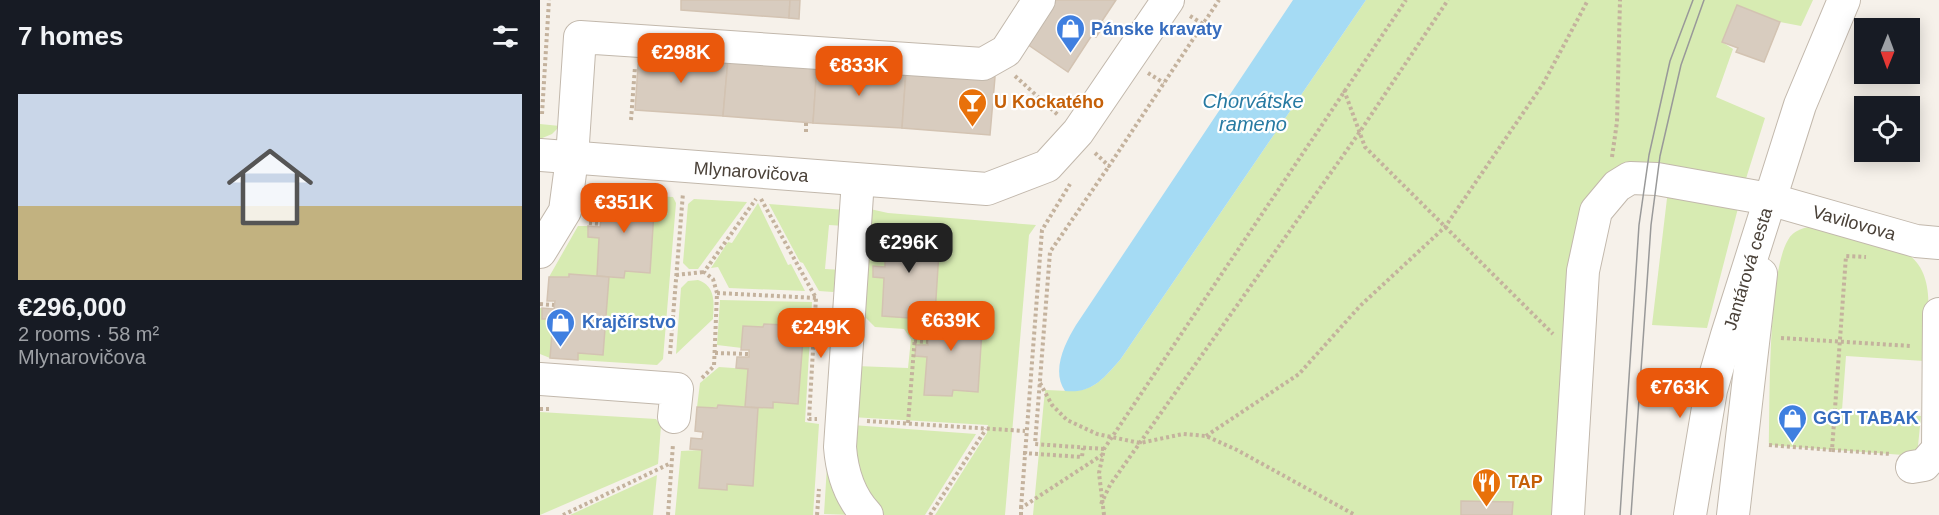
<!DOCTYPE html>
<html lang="en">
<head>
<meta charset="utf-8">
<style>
  body { margin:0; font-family:Helvetica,sans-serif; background:#242831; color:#f1f3f6; height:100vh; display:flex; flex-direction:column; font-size:22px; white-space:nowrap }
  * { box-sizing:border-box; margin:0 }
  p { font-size:20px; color:#9ea1a6 }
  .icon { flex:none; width:33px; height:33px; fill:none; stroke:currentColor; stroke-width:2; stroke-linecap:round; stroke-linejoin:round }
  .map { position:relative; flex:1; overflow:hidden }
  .details { display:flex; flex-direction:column; background:#171b24; width:540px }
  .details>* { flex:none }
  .needle { width:39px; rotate:181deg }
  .tools { position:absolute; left:1314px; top:18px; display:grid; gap:12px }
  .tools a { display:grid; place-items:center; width:66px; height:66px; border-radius:0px; background:#171b24; box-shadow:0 3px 15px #0003; font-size:30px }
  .price { position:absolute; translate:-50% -51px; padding:0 14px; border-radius:12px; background:#ea580c; color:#fff; font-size:20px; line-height:39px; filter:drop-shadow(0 2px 3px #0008) }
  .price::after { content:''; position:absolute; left:50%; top:36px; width:18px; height:14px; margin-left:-9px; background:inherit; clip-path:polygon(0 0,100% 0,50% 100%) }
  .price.selected { background:#222; color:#fff }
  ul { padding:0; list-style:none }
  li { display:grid; align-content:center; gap:12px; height:318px; padding:0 18px }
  li span { display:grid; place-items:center; height:186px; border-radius:0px; color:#555 }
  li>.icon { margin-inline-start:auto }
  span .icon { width:108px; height:108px; fill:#fffc; stroke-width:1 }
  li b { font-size:26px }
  h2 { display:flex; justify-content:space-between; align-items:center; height:72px; padding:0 18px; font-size:26px }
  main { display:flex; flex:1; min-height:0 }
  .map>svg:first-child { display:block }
  .green { fill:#d7ebb2 }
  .water { fill:#a5dbf4 }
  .building { fill:#d8ccbf; stroke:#d3c3b2; stroke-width:1.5 }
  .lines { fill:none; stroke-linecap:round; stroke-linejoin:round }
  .minor-casing { stroke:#c2b8ac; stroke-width:34 }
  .path { stroke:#c4b29d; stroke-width:4; stroke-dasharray:3 3; stroke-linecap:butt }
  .minor { stroke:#fff; stroke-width:32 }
  .tram { stroke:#999; stroke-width:1.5 }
  .labels { text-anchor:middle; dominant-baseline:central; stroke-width:4.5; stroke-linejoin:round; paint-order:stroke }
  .shop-label { font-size:18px; font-weight:bold; fill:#366cbe; stroke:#fff; text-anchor:start }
  .food-label { font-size:18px; font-weight:bold; fill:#c56008; stroke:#fff; text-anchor:start }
  .street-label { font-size:18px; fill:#4a4138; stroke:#fff }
  .water-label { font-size:20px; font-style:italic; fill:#277aa2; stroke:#fff }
</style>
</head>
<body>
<main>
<section class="details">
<h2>7 homes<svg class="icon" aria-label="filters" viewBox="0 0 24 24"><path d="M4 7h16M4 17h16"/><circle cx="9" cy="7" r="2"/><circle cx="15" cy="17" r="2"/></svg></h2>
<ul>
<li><span style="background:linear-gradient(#c9d6e8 60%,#c2b280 0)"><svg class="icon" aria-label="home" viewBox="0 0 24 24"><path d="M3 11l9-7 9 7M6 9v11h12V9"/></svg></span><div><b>€296,000</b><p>2 rooms · 58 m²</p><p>Mlynarovičova</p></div></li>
</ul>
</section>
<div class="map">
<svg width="1399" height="515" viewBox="0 0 1399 515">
  <rect width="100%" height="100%" fill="#f6f1ea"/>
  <g class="green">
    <path d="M826 0H1273L1261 26 1240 22 1197 5 1182 42 1193 49 1176 97 1225 118 1204 185 1167 328 1112 325 1130 173 1069 172 1018 515H493L505 390C548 392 551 393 580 360Z"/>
    <path d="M0 124 20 126 12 134 0 139Z"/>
    <path d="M115 196 133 197 136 203 123 359 117 365 38 360V353L63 355 69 277 84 278 85 271 110 273Z"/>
    <path d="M154 199 207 202 158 269H149L143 263 148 204Z"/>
    <path d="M218 203 248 265 251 264 265 291 189 288 178 267 171 268 188 242 192 243Z"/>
    <path d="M229 204 305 210V226L289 225 285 269 303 270 301 286 293 292 279 291 263 263 260 262Z"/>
    <path d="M330 209 348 213 496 225 489 235 465 515H395L447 433 448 425 311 417 316 366 368 368 371 339 364 329 335 327 322 314Z"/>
    <path d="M38 226H48V237L59 238 57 276 9 277Z"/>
    <path d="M1275 226 1369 255C1399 278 1386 325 1384 361L1306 356 1302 410 1381 416 1377 456 1229 445C1230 401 1228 273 1248 240 1253 230 1265 227 1275 226Z"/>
    <path d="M158 280C176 286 174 303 173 319L136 354 141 288 148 281Z"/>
    <path d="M180 300 272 302 265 422 279 424 273 515H135L141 451 162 450 160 488 187 490V484L212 486 218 408H232L233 402 258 403 263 326 224 324 223 327 204 326 202 348 177 345Z"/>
    <path d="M0 308H2V319H13L10 358 0 354Z"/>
    <path d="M179 367 208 369 205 407H157L160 383Z"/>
    <path d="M0 412 116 419 121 426 118 464 0 515Z"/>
    <path d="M312 425 436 434 385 515H341L317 479Z"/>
    <path d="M288 450 313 515 284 514Z"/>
    <path d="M117 475 113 515H30Z"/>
  </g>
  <path class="water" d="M753 0H826L580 360C564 378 552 394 525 391 511 371 525 343 536 325Z"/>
  <g class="building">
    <path d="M141 0H250L249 18 141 10Z"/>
    <path d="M250 0H260L259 19 249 18Z"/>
    <path d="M512 0H576L562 21 565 24 556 37 552 35 528 72 487 44Z"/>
    <path d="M1197 5 1240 22 1224 62 1196 52 1198 48 1182 42Z"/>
    <path d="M99 52 188 59 183 116 95 110Z"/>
    <path d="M188 59 277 65 273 123 183 116Z"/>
    <path d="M277 65 366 71 362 128 273 123Z"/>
    <path d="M366 71 455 77 450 135 362 128Z"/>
    <path d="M75 193 115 196 110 273 85 271 84 278 57 276 59 238 48 237V226L60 227 61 220 53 219 55 195 75 196Z"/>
    <path d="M360 233 400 236 395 314 369 312V318L342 316 344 278 333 277V266L345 267V259H338L340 234 360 236Z"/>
    <path d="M29 274 69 277 63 355 38 353V360L10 358 13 319H2V308L14 309 15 301H7L9 277H29Z"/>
    <path d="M403 312 443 314 438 392 413 390 412 396 384 395 387 357 375 356 376 345H388V338H381L382 313 402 315Z"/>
    <path d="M224 324 264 326 258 404 233 402V408L205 407 208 369 196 368 197 357H209V350H201L203 326 223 327Z"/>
    <path d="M178 405 218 408 213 486 187 484V490L159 488 162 450 150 449 151 438 162 439 163 432 155 431 157 407 177 408Z"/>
    <path d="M921 501 973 502 972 515H921Z"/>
  </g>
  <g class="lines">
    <defs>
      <g id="minor">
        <path d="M0 155 447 189 507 166 538 132 628 0"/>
        <path d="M318 180 300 447C302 473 309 496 327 515"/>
        <path d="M0 252 25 211 32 158 40 37 443 64 466 51 499 0"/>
        <path d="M0 379 137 389 134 417"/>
        <path d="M1372 467 1384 465 1398 449 1399 314"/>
        <path d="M1028 515 1043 271 1056 211 1077 186 1090 178 1117 179 1229 199 1376 241 1399 243"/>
        <path d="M1150 515 1171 390 1187 335 1260 105 1304 0"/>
        <path d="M1193 515 1221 274"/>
      </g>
    </defs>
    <use href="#minor" class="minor-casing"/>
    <g class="path">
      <path d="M650 16 663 24"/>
      <path d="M608 73 624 83"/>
      <path d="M475 76 518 115"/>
      <path d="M804 90 825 147 1013 334"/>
      <path d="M2 114 9 0"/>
      <path d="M91 120 95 67"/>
      <path d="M266 132V122"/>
      <path d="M555 153 569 166 679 0"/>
      <path d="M1072 157 1077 122 1080 0"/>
      <path d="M221 199 276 298 269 419H277"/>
      <path d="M49 223 61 224"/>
      <path d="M136 275 164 272"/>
      <path d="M177 293 173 279 164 272 216 199"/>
      <path d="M0 304 14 305"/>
      <path d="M1241 338 1371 346"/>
      <path d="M374 341 388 342"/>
      <path d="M175 353 209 354"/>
      <path d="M130 354 143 193"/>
      <path d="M162 378 174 366 177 293 277 298"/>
      <path d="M500 383 512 405 527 420 557 434 600 443 643 434 666 436 697 450 815 515"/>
      <path d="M0 409H10"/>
      <path d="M327 421 485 431"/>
      <path d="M368 423 376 324"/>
      <path d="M666 436 759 374 820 306 905 227 1003 84 1048 0"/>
      <path d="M1229 445 1292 450 1306 256 1326 257"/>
      <path d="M564 449 495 444 510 252 569 166"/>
      <path d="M1292 450 1351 454"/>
      <path d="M483 453 542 457 543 448"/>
      <path d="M561 504 570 485 819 133 908 0"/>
      <path d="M481 508 502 230 530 184"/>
      <path d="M23 515 131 463"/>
      <path d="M128 515 133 444"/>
      <path d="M277 515 279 489"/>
      <path d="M390 515 446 429"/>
      <path d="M481 515V508L562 455"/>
      <path d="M564 515 559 473 564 449 866 0"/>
    </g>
    <use href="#minor" class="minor"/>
    <g class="tram">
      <path d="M1080 515 1099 225 1109 155 1130 61 1153 0"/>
      <path d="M1091 515 1111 225 1120 156 1141 65 1164 0"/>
    </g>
  </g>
  <defs>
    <symbol id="shop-pin" viewBox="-11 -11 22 30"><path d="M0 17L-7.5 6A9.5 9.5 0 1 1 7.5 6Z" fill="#3f7fe0" stroke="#fff"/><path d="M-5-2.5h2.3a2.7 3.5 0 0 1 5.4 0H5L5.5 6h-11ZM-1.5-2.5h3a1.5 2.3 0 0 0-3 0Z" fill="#fff"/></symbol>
    <symbol id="bar-pin" viewBox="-11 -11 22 30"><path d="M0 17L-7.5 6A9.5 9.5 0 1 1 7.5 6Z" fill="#e8710a" stroke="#fff"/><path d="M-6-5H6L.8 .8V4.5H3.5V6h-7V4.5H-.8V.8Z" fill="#fff"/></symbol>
    <symbol id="restaurant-pin" viewBox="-11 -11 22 30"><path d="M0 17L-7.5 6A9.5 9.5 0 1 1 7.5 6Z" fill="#e8710a" stroke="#fff"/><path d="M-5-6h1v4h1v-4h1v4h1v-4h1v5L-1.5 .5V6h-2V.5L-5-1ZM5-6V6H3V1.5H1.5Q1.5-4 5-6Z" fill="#fff"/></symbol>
  </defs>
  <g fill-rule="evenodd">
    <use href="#shop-pin" x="514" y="12" width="33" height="45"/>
    <use href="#bar-pin" x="416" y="86" width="33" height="45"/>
    <use href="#shop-pin" x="4" y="306" width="33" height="45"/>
    <use href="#shop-pin" x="1236" y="402" width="33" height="45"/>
    <use href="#restaurant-pin" x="930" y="466" width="33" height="45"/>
  </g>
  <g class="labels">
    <g class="shop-label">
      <text x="551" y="29">Pánske kravaty</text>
      <text x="42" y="322">Krajčírstvo</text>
      <text x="1273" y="418">GGT TABAK</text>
    </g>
    <g class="food-label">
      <text x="454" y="102">U Kockatého</text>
      <text x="968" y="482">TAP</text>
    </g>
    <g class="street-label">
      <text transform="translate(211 172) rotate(4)">Mlynarovičova</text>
      <text transform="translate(1314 223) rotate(16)">Vavilovova</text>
      <text transform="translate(1208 269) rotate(-73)">Jantárová cesta</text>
    </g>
    <g class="water-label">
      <text x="713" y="101">Chorvátske<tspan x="713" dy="23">rameno</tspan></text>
    </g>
  </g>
</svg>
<div class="tools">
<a><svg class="needle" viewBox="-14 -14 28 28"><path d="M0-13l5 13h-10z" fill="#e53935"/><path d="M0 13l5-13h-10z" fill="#9ea1a6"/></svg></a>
<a><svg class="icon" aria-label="locate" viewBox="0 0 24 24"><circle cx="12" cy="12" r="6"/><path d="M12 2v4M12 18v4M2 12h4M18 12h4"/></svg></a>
</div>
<b class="price" style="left:141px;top:84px">€298K</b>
<b class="price" style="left:319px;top:97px">€833K</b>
<b class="price" style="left:84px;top:234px">€351K</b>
<b class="price selected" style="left:369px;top:274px">€296K</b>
<b class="price" style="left:411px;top:352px">€639K</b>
<b class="price" style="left:281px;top:359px">€249K</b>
<b class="price" style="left:1140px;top:419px">€763K</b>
</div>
</main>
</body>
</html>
